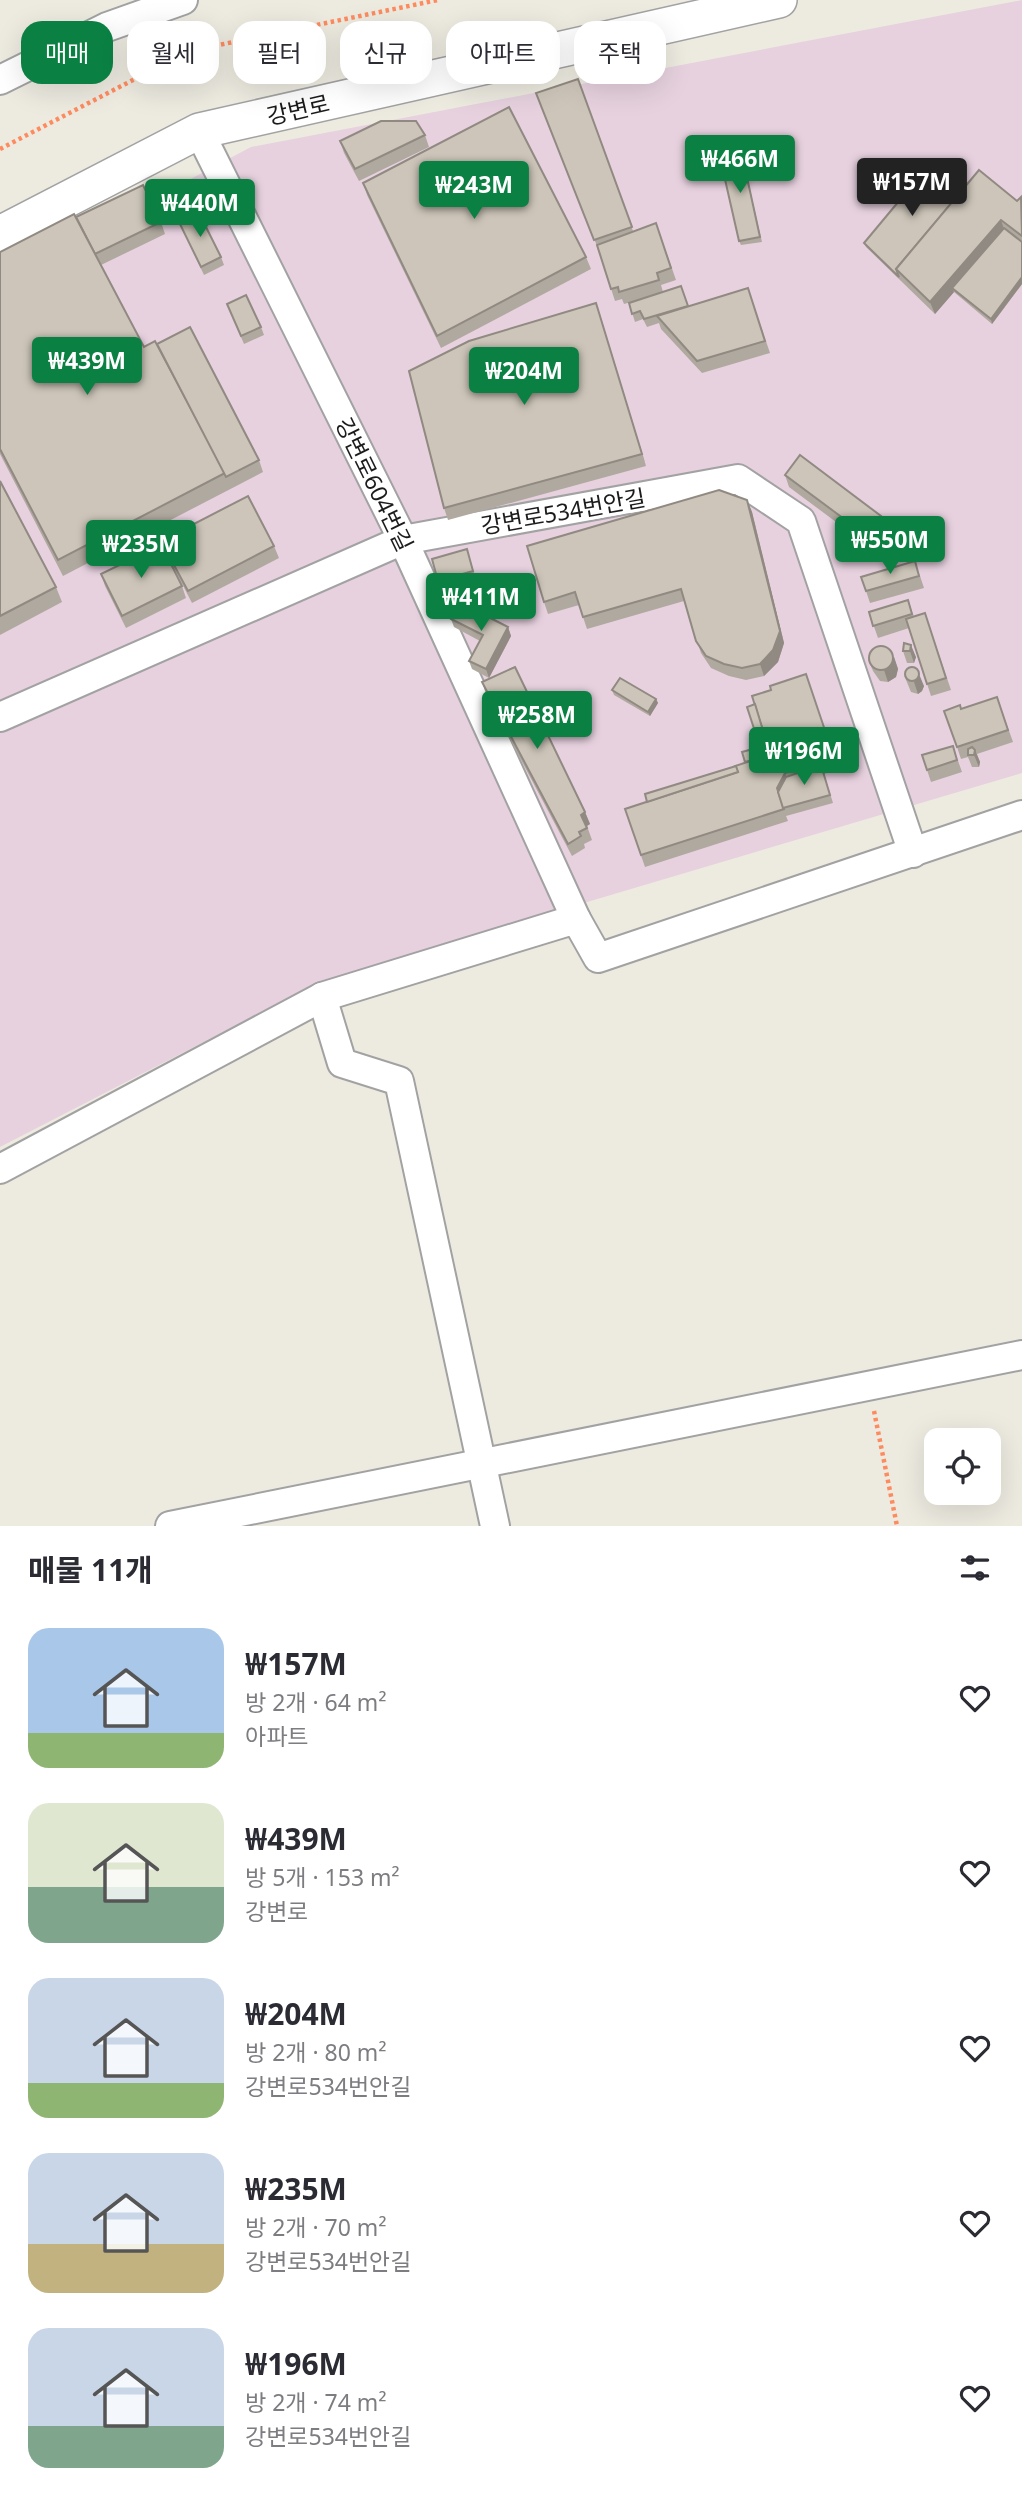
<!DOCTYPE html>
<html lang="ko">
<head>
<meta charset="utf-8">
<style>
  body { margin:0; font-family:"Noto Sans","Noto Sans KR",sans-serif; background:#f7f7f7; color:#2b2b33; height:100vh; display:flex; flex-direction:column; font-size:26px; white-space:nowrap }
  * { box-sizing:border-box; margin:0 }
  p { font-size:23px; color:#7c7c81 }
  .icon { flex:none; width:38px; height:38px; fill:none; stroke:currentColor; stroke-width:2; stroke-linecap:round; stroke-linejoin:round }
  .map { position:relative; height:1526px; overflow:hidden }
  .side { display:flex; flex-direction:column; background:#fff; flex:1 }
  .side>* { flex:none }
  .guide { position:absolute; left:21px; top:21px; width:980px; height:63px; display:flex; gap:14px }
  .fabs { position:absolute; left:924px; top:1428px; display:grid; gap:14px }
  .fabs a { display:grid; place-items:center; width:77px; height:77px; border-radius:14px; background:#fff; box-shadow:0 7px 28px #0002; font-size:35px }
  .price { position:absolute; translate:-50% -60px; padding:0 16px; border-radius:7px; background:#0b8043; color:#fff; font-size:23px; line-height:46px; filter:drop-shadow(0 2px 4px #0008) }
  .price::after { content:''; position:absolute; left:50%; top:42px; width:21px; height:16px; margin-left:-10px; background:inherit; clip-path:polygon(0 0,100% 0,50% 100%) }
  .price.current { background:#222; color:#fff }
  ul { padding:0; list-style:none }
  li { display:flex; align-items:center; gap:21px; height:175px; padding:0 28px }
  li span { display:grid; place-items:center; flex:none; width:196px; height:140px; border-radius:21px; color:#555 }
  li>.icon { margin-inline-start:auto }
  span .icon { width:84px; height:84px; fill:#fffc; stroke-width:1 }
  li b { font-size:30px }
  h2 { display:flex; justify-content:space-between; align-items:center; height:84px; padding:0 28px; font-size:30px }
  .chip { padding:0 24px; border-radius:21px; background:#fff; box-shadow:0 7px 28px #0002; font-size:24px; line-height:63px }
  .chip.current { background:#0b8043; color:#fff }
  .map>svg:first-child { display:block }
  .industrial { fill:#e7d1df }
  .lines { fill:none; stroke-linecap:round; stroke-linejoin:round }
  .minor-casing { stroke:#a2a2a2; stroke-width:32 }
  .tertiary-casing { stroke:#a2a2a2; stroke-width:38 }
  .path { stroke:#fe8b60; stroke-width:4.5; stroke-dasharray:3.5 3.5; stroke-linecap:butt }
  .minor { stroke:#fff; stroke-width:28 }
  .tertiary { stroke:#fff; stroke-width:35 }
  .wall { fill:#b0a99f }
  .shaded-wall { fill:#908a82 }
  .building { fill:#cdc5b9; stroke:#908a82; stroke-width:2 }
  .labels { text-anchor:middle; dominant-baseline:central; stroke-width:6; stroke-linejoin:round; paint-order:stroke }
  .street-label { font-size:23px; fill:#1b1b1b; stroke:#fff }
</style>
</head>
<body>
<div class="map">
<svg width="1022" height="1526" viewBox="0 0 1022 1526">
  <rect width="100%" height="100%" fill="#edebe0"/>
  <path class="industrial" d="M1022 0V773L324 980 0 1147V280L251 147Z"/>
  <g class="lines">
    <defs>
      <g id="minor">
        <path d="M0 80 107 27 183 0"/>
        <path d="M199 131 403 540 576 919"/>
        <path d="M0 717 403 540 738 479 801 521 913 853"/>
        <path d="M322 997 342 1063 399 1081 495 1526"/>
        <path d="M0 1169 322 997 576 919 598 958 1022 815"/>
        <path d="M170 1526 1022 1355"/>
      </g>
      <path id="tertiary" d="M0 234 199 131 779 0"/>
    </defs>
    <use href="#minor" class="minor-casing"/>
    <use href="#tertiary" class="tertiary-casing"/>
    <g class="path">
      <path d="M0 149 158 67 209 47 438 0"/>
      <path d="M874 1411 897 1526"/>
    </g>
    <use href="#minor" class="minor"/>
    <use href="#tertiary" class="tertiary"/>
  </g>
  <g class="wall">
    <path d="M578 79 633 231 656 223 676 280 661 285 663 292 688 307 752 300 770 353 702 373 661 329 659 323 647 327 643 319 635 322 629 303 649 297 624 304 622 299 615 301 599 251 536 93Z"/>
    <path d="M425 135 429 147 359 181 344 153 340 141Z"/>
    <path d="M741 150 762 242 741 245 739 241Z"/>
    <path d="M363 183 586 257 591 269 441 348 367 195Z"/>
    <path d="M962 191 1017 201 1022 199V284L992 324 954 292 935 314 866 247 864 243Z"/>
    <path d="M76 217 161 222 165 234 101 265 144 347 157 344 259 460 263 472 63 576 0 454V252Z"/>
    <path d="M178 220 221 257 224 265 204 275Z"/>
    <path d="M596 303 646 466 448 520 444 508Z"/>
    <path d="M227 304 261 327 264 335 244 344Z"/>
    <path d="M785 475 886 528 871 548 789 487Z"/>
    <path d="M0 481 56 587 62 602 0 635Z"/>
    <path d="M747 500 752 512 784 643 778 662 764 676 746 680 729 676 711 668 701 653 684 601 587 629 579 605 548 614 544 602Z"/>
    <path d="M161 541 274 546 279 558 192 603 166 553Z"/>
    <path d="M467 549 476 579 441 589 438 581Z"/>
    <path d="M156 552 182 586 186 598 126 628 105 586 101 574Z"/>
    <path d="M919 573 924 588 870 603 866 591Z"/>
    <path d="M908 600 914 617 925 613 951 690 931 696 909 628 878 638 869 612Z"/>
    <path d="M451 619 508 627 511 636 489 678 472 669 469 661 480 641 454 627Z"/>
    <path d="M904 643 916 657 914 663H907L903 651Z"/>
    <path d="M894 657 898 669 896 677 888 682 880 681 873 671 868 659Z"/>
    <path d="M806 674 838 769 824 774 833 803 786 816 788 821 645 867 625 809 647 802 745 762 760 747 755 704 771 690Z"/>
    <path d="M904 675 924 686 922 691 918 694 911 692Z"/>
    <path d="M482 682 585 812 590 824 587 826 592 840 584 844 585 848 572 856 486 694Z"/>
    <path d="M612 690 656 699 658 703 650 716 614 695Z"/>
    <path d="M997 697 1013 742 977 754 980 762 979 767H972L968 757 961 759 957 747 961 709Z"/>
    <path d="M957 758 962 772 931 782 927 770Z"/>
  </g>
  <g class="shaded-wall">
    <path d="M1001 220 1005 232 952 288 954 292 935 314 930 302Z"/>
    <path d="M1022 277V284L992 324 991 319Z"/>
    <path d="M596 303 600 315 646 466 642 454Z"/>
    <path d="M747 500 752 512 784 643 778 662 764 676 760 664Z"/>
    <path d="M881 516 886 528 871 548 867 536Z"/>
    <path d="M508 627 511 636 489 678 486 669Z"/>
    <path d="M911 645 916 657 914 663 910 651Z"/>
    <path d="M894 657 898 669 896 677 888 682 884 670Z"/>
    <path d="M919 674 924 686 922 691 918 694 914 682Z"/>
    <path d="M656 699 658 703 650 716 648 712Z"/>
    <path d="M975 750 980 762 979 767 974 755Z"/>
    <path d="M785 773 789 785 781 800 777 788Z"/>
    <path d="M585 812 590 824 585 827 581 815Z"/>
  </g>
  <g class="building">
    <path d="M578 79 632 227 594 240 536 93Z"/>
    <path d="M509 107 586 257 437 336 363 183Z"/>
    <path d="M381 121H416L425 135 355 169 340 141Z"/>
    <path d="M741 150 760 237 739 241 719 153Z"/>
    <path d="M929 165 962 191 896 269 899 277 864 243Z"/>
    <path d="M979 170 1017 201 1021 197 1022 236 1001 220 930 302 896 269Z"/>
    <path d="M143 185 161 222 95 254 76 217Z"/>
    <path d="M198 211 221 257 201 267 178 220Z"/>
    <path d="M74 214 144 347 155 341 225 473 58 560 0 449V252Z"/>
    <path d="M656 223 671 268 657 273 659 280 619 292 618 287 611 289 597 245Z"/>
    <path d="M1004 228 1022 242V277L991 319 952 288Z"/>
    <path d="M681 286 688 306 644 319 640 311 632 314 629 303Z"/>
    <path d="M748 288 765 341 697 361 657 316Z"/>
    <path d="M246 295 261 327 241 336 227 304Z"/>
    <path d="M596 303 642 454 444 508 409 371 469 341Z"/>
    <path d="M190 327 259 460 226 477 157 344Z"/>
    <path d="M800 455 881 516 867 536 785 475Z"/>
    <path d="M0 481 56 587 0 616Z"/>
    <path d="M719 490 747 500 780 631 773 650 760 664 742 668 724 664 706 656 696 641 681 589 583 617 575 592 544 602 527 546Z"/>
    <path d="M248 496 274 546 188 591 161 541Z"/>
    <path d="M154 548 156 552 163 548 182 586 122 616 101 574Z"/>
    <path d="M467 549 473 571 438 581 432 559Z"/>
    <path d="M915 561 919 576 866 591 861 577Z"/>
    <path d="M908 600 912 614 873 626 869 612Z"/>
    <path d="M459 602 508 627 486 669 469 661 483 635 451 619Z"/>
    <path d="M925 613 946 678 927 684 906 619Z"/>
    <path d="M904 643 911 645 910 651H903Z"/>
    <circle cx="881" cy="658" r="12"/>
    <circle cx="912" cy="674" r="7"/>
    <path d="M515 667 585 812 581 815 587 828 579 832 581 836 568 844 482 682Z"/>
    <path d="M806 674 834 757 785 773 777 788 784 809 641 855 625 809 738 772 735 766 757 759 754 752 768 747 752 696 771 690 770 686Z"/>
    <path d="M620 678 656 699 648 712 612 690Z"/>
    <path d="M997 697 1008 730 957 747 944 711 960 705 961 709Z"/>
    <path d="M755 704 768 747 754 752 757 759 745 762 742 752 760 747 747 707Z"/>
    <path d="M953 746 957 760 927 770 922 755Z"/>
    <path d="M972 747 975 750 974 755H968V749Z"/>
    <path d="M821 765 830 795 783 808 778 792 786 777Z"/>
    <path d="M736 766 738 772 647 802 645 794Z"/>
  </g>
  <g class="labels">
    <g class="street-label">
      <text transform="translate(298 109) rotate(-13)">강변로</text>
      <text transform="translate(375 484) rotate(64)">강변로604번길</text>
      <text transform="translate(563 511) rotate(-10)">강변로534번안길</text>
    </g>
  </g>
</svg>
<div class="fabs">
<a><svg class="icon" aria-label="locate" viewBox="0 0 24 24"><circle cx="12" cy="12" r="6"/><path d="M12 2v4M12 18v4M2 12h4M18 12h4"/></svg></a>
</div>
<b class="price" style="left:740px;top:195px">₩466M</b>
<b class="price current" style="left:912px;top:218px">₩157M</b>
<b class="price" style="left:474px;top:221px">₩243M</b>
<b class="price" style="left:200px;top:239px">₩440M</b>
<b class="price" style="left:87px;top:397px">₩439M</b>
<b class="price" style="left:524px;top:407px">₩204M</b>
<b class="price" style="left:890px;top:576px">₩550M</b>
<b class="price" style="left:141px;top:580px">₩235M</b>
<b class="price" style="left:481px;top:633px">₩411M</b>
<b class="price" style="left:537px;top:751px">₩258M</b>
<b class="price" style="left:804px;top:787px">₩196M</b>
<div class="guide">
<a class="chip current">매매</a>
<a class="chip">월세</a>
<a class="chip">필터</a>
<a class="chip">신규</a>
<a class="chip">아파트</a>
<a class="chip">주택</a>
</div>
</div>
<section class="side">
<h2>매물 11개<svg class="icon" aria-label="filters" viewBox="0 0 24 24"><path d="M4 7h16M4 17h16"/><circle cx="9" cy="7" r="2"/><circle cx="15" cy="17" r="2"/></svg></h2>
<ul>
<li><span style="background:linear-gradient(#a9c7e8 75%,#8fb573 0)"><svg class="icon" aria-label="home" viewBox="0 0 24 24"><path d="M3 11l9-7 9 7M6 9v11h12V9"/></svg></span><div><b>₩157M</b><p>방 2개 · 64 m²</p><p>아파트</p></div><svg class="icon" aria-label="heart" viewBox="0 0 24 24"><path d="M12 20l-8-8c-3-5 5-10 8-4 3-6 11-1 8 4z"/></svg></li>
<li><span style="background:linear-gradient(#dfe7d0 60%,#7fa58c 0)"><svg class="icon" aria-label="home" viewBox="0 0 24 24"><path d="M3 11l9-7 9 7M6 9v11h12V9"/></svg></span><div><b>₩439M</b><p>방 5개 · 153 m²</p><p>강변로</p></div><svg class="icon" aria-label="heart" viewBox="0 0 24 24"><path d="M12 20l-8-8c-3-5 5-10 8-4 3-6 11-1 8 4z"/></svg></li>
<li><span style="background:linear-gradient(#c9d6e8 75%,#8fb573 0)"><svg class="icon" aria-label="home" viewBox="0 0 24 24"><path d="M3 11l9-7 9 7M6 9v11h12V9"/></svg></span><div><b>₩204M</b><p>방 2개 · 80 m²</p><p>강변로534번안길</p></div><svg class="icon" aria-label="heart" viewBox="0 0 24 24"><path d="M12 20l-8-8c-3-5 5-10 8-4 3-6 11-1 8 4z"/></svg></li>
<li><span style="background:linear-gradient(#c9d6e8 65%,#c2b280 0)"><svg class="icon" aria-label="home" viewBox="0 0 24 24"><path d="M3 11l9-7 9 7M6 9v11h12V9"/></svg></span><div><b>₩235M</b><p>방 2개 · 70 m²</p><p>강변로534번안길</p></div><svg class="icon" aria-label="heart" viewBox="0 0 24 24"><path d="M12 20l-8-8c-3-5 5-10 8-4 3-6 11-1 8 4z"/></svg></li>
<li><span style="background:linear-gradient(#c9d6e8 70%,#7fa58c 0)"><svg class="icon" aria-label="home" viewBox="0 0 24 24"><path d="M3 11l9-7 9 7M6 9v11h12V9"/></svg></span><div><b>₩196M</b><p>방 2개 · 74 m²</p><p>강변로534번안길</p></div><svg class="icon" aria-label="heart" viewBox="0 0 24 24"><path d="M12 20l-8-8c-3-5 5-10 8-4 3-6 11-1 8 4z"/></svg></li>
</ul>
</section>
</body>
</html>
